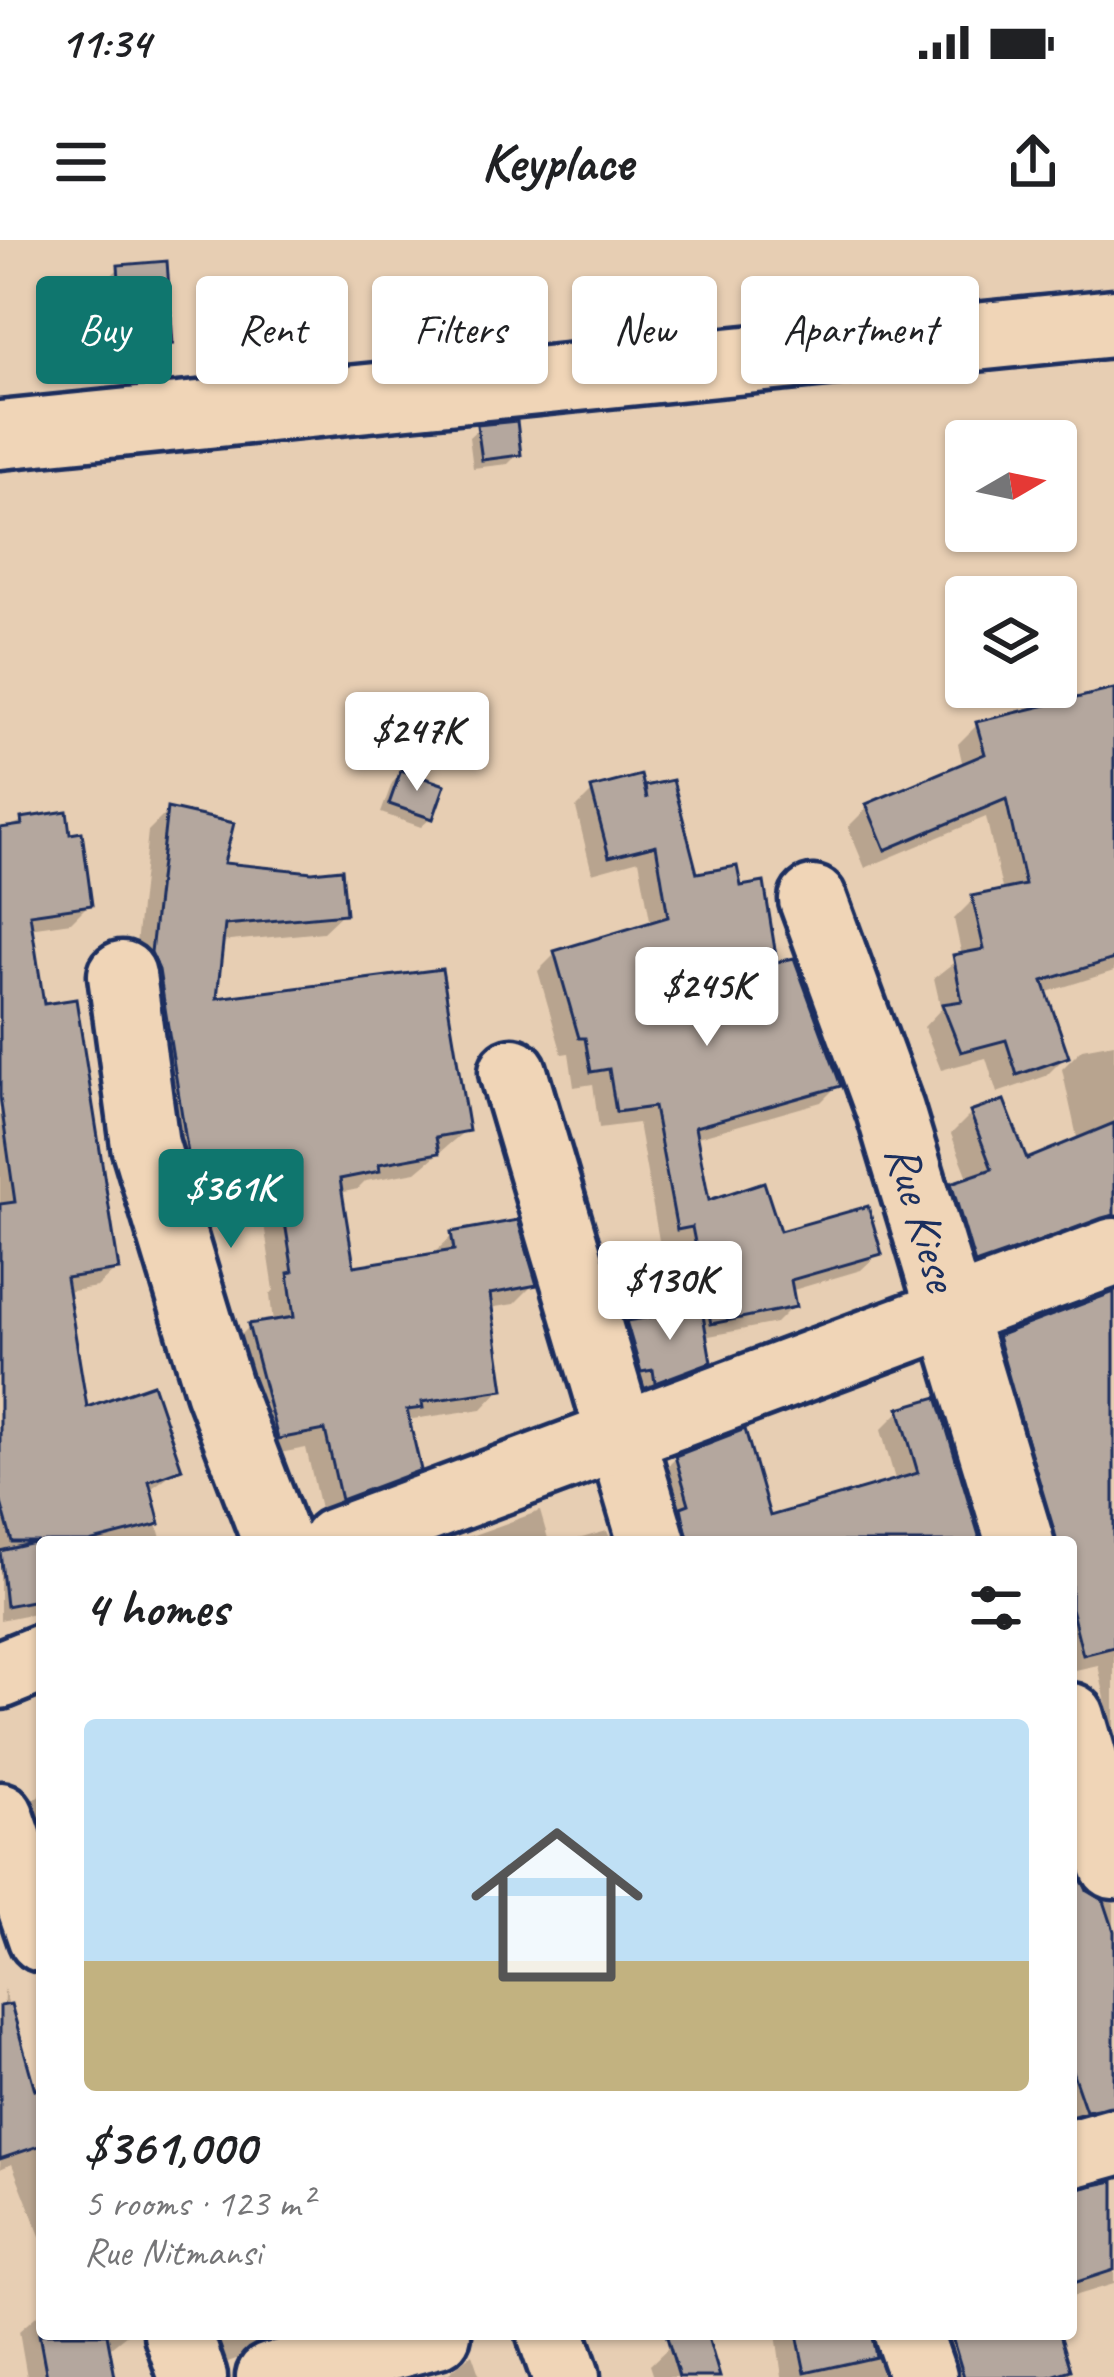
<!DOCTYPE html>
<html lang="en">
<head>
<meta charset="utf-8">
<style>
  body { margin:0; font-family:Caveat,sans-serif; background:#f6f6f6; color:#202124; height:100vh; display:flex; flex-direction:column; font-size:45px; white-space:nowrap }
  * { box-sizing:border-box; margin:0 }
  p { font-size:39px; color:#757577 }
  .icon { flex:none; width:66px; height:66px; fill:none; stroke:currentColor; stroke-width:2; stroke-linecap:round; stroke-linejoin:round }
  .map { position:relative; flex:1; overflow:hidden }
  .side { position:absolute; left:36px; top:1296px; width:1041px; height:804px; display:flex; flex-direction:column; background:#fff; border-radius:12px; box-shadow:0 3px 9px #0004 }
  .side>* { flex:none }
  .hud { position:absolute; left:36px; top:36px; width:1044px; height:108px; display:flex; gap:24px }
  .needle { width:78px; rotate:81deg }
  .controls { position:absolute; left:945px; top:180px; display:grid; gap:24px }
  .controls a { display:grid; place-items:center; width:132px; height:132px; border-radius:12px; background:#fff; box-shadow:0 3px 9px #0004; font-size:60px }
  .price { position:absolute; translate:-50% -102px; padding:0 27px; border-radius:12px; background:#fff; color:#222; font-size:39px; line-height:78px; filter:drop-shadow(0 3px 6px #0008) }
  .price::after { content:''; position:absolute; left:50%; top:72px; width:36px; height:27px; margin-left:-18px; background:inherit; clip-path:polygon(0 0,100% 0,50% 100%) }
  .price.active { background:#0f766e; color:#fff }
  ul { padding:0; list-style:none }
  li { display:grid; align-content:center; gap:24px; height:636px; padding:0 48px }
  li span { display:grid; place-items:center; height:372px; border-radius:12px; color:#555 }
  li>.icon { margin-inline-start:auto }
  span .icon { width:216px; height:216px; fill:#fffc; stroke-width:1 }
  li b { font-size:51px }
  h2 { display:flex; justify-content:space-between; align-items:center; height:144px; padding:0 48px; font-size:51px }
  .pill { padding:0 42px; border-radius:12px; background:#fff; box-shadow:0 3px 9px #0004; font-size:42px; line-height:108px }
  .pill.active { background:#0f766e; color:#fff }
  .status { display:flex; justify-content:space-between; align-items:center; height:84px; padding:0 60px; background:#fff; direction:ltr }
  .status svg { height:33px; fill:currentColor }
  header { display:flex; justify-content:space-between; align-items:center; height:156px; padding:0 48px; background:#fff; font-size:54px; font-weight:700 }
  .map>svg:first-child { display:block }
  .shadow { fill:#0003; fill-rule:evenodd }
  .building { fill:#b4a79e; stroke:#1b2f5e; stroke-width:3 }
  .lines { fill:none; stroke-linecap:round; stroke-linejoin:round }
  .minor-casing { stroke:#1b2f5e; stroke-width:75 }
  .minor { stroke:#f0d5b7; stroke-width:66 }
  .labels { text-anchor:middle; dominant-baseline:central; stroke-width:10; stroke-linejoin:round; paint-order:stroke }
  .street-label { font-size:48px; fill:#1b2f5e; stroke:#f0d5b7 }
</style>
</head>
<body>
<div class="status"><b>11:34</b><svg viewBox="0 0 49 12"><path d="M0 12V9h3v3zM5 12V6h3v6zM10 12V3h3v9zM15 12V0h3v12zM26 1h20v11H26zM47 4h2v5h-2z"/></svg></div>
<header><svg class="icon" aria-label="menu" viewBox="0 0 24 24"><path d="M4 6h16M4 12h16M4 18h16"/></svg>Keyplace<svg class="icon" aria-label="share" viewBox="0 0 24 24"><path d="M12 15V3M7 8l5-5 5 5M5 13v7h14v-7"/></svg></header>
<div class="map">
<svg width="1114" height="2137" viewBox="0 0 1114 2137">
  <rect width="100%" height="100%" fill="#e7ceb3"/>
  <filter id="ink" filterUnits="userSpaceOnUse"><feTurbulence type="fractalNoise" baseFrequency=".00833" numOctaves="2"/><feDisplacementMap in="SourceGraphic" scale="24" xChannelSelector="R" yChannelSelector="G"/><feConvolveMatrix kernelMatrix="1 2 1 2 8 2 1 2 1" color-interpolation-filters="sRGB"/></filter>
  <g filter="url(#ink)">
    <g class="shadow">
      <path d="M119 28 170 102 150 123 105 126 99 48ZM153 102V108L109 112V106Z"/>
      <path d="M479 188 518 214 508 224 473 228 469 197Z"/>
      <path d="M1114 453V731L1044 753 1066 816 1046 836 997 853 986 818 941 830 924 787 941 769 934 738 962 716 954 679 974 659 1003 653 986 577 865 628 848 587 868 567 963 526 958 504 978 484Z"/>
      <path d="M402 533 431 578 421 587 381 573 392 543Z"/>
      <path d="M646 549 695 637 738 649 838 845 821 862 694 898 707 964 778 995 879 1013 861 1030 790 1051 793 1066 776 1083 704 1097 708 1121 693 1137 640 1156 612 1100 627 1084 689 1074 675 1003 660 1006 638 883 599 888 593 844 574 847 569 813 562 814 538 731 555 714 651 685 639 620 592 633 576 568 593 551Z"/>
      <path d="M168 571 221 626 343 673 323 692 220 702 214 762 466 890 416 932 366 941 358 949 339 953 352 1030 433 1014 453 995 534 1044 514 1064 489 1068 501 1149 482 1169 406 1180 418 1229 398 1249 322 1277 306 1208 259 1217 230 1106 249 1087 273 1083 270 1055 274 1050 260 957 180 972 133 733 148 591Z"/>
      <path d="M22 581 89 664 71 682 29 688 42 768 116 1029 97 1047 65 1052 84 1171 178 1229 148 1251 162 1302H42V1376L40 1372 0 1380V591Z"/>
      <path d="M1114 803V1000L956 1041 933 965 953 945 969 940 951 894 971 874 1026 923 1078 902 1062 829 1082 809Z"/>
      <path d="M1114 1055V1502L1098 1425 1071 1431V1302H1034L979 1118 999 1098Z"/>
      <path d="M935 1160 982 1302H664L656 1238 676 1218 768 1280 896 1243 881 1190 901 1170Z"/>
      <path d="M540 1271 549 1302H454Z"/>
      <path d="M607 1291 612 1302H567Z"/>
      <path d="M42 1553V1626L13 1576Z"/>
      <path d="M1071 1622 1087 1655 1114 1664V1891L1071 1888Z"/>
      <path d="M4 1748 33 1853 42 1850V2001L12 1924 0 1929Z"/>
      <path d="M1114 1941V2044L1071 2057V1952Z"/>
      <path d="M42 2071V2094H127L107 2110 112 2137H27L19 2091Z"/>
      <path d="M191 2094H275L259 2111 205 2130Z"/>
      <path d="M776 2094H869L883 2137H782Z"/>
      <path d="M919 2094H1057L1070 2137H934Z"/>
      <path d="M670 2106 716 2137H654L650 2125Z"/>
      <path d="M472 2114 480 2137H432L449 2133Z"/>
    </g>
    <g class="building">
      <path d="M167 21 173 104 124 107 118 25Z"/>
      <path d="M517 181 521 215 482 220 477 185Z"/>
      <path d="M1114 449V719L1043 741 1069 817 1017 835 1006 800 961 812 942 764 962 761 953 715 984 709 972 656 1025 645 1006 559 885 610 866 564 985 514 976 482Z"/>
      <path d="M401 530 445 545 433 579 389 564Z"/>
      <path d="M641 535 647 559 645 546 673 540 697 633 737 626 741 646 764 642 777 722 794 718 841 846 695 887 709 960 764 942 780 991 868 966 882 1014 791 1040 796 1067 711 1084 692 987 677 990 654 867 616 872 609 829 591 832 585 798H579L554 711 668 677 656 605 609 617 591 548Z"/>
      <path d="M167 568 234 583 224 623 312 632 342 629 346 674 225 685 217 758 442 729 469 891 436 897 439 913 379 924 380 931 340 939 354 1026 454 1010 451 992 518 980 537 1045 490 1054 504 1150 422 1162 423 1168 407 1170 421 1230 341 1260 325 1190 278 1199 248 1084 294 1077 288 1033 293 1032 278 939 199 954 189 920 159 730 151 712Z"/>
      <path d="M67 571 70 594 82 592 92 665 30 674 44 764 76 759 119 1030 66 1038 87 1167 153 1144 182 1229 149 1241 160 1284 89 1302H42V1359L6 1366 0 1311 39 1302H12L0 1259V964L15 962 0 857V588L22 585 21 578Z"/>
      <path d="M1004 860 1027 919 1114 883V975L975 1024 951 943 992 929 970 872Z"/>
      <path d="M1114 1052V1407L1083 1415 1071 1368V1302H1056L997 1096Z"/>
      <path d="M702 1069 711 1122 655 1143 653 1130 641 1132 626 1081Z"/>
      <path d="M937 1157 981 1302H688L681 1267 689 1264 675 1216 745 1189 770 1276 918 1233 899 1168Z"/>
      <path d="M1071 1611 1087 1651 1104 1661 1114 1691V1866L1086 1871 1071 1828Z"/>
      <path d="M11 1764 35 1850 42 1847V1905L0 1919V1766Z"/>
      <path d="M1114 1941V2030L1071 2044V1950Z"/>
      <path d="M39 2094H107L115 2137H47Z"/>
      <path d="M666 2094H707L720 2137H679Z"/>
      <path d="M797 2094H872L876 2117 805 2133Z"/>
      <path d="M951 2094H1060L1071 2130 1049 2137H964Z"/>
    </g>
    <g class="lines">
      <defs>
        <g id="minor">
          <path d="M0 195 1114 83"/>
          <path id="s1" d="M813 660 890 870 1020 1302"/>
          <path d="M122 735 145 905 219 1150 277 1302"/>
          <path d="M513 832 652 1302"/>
          <path d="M335 1302 1114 1012"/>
          <path d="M0 1435 42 1418"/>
          <path d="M1071 1477 1114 1625"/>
          <path d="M0 1576 42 1698"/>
          <path d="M1071 1914 1114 1902"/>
          <path d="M178 2094 193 2137"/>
          <path d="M551 2094 566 2137"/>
          <path d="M908 2094 923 2137"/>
          <path d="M270 2137 437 2094"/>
        </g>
      </defs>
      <use href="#minor" class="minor-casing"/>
      <use href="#minor" class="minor"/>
    </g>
  </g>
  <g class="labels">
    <g class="street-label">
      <text stroke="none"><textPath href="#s1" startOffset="336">Rue Kiese</textPath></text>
    </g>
  </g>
</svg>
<div class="controls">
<a><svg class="needle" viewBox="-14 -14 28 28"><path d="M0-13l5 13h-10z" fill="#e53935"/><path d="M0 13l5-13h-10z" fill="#757577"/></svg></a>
<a><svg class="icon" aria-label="layers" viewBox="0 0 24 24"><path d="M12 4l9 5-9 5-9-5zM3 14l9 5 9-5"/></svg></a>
</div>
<b class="price" style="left:417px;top:554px">$247K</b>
<b class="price" style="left:707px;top:809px">$245K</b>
<b class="price active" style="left:231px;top:1011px">$361K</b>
<b class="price" style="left:670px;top:1103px">$130K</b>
<div class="hud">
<a class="pill active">Buy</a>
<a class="pill">Rent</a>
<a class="pill">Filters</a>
<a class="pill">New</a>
<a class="pill">Apartment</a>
</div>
<section class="side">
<h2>4 homes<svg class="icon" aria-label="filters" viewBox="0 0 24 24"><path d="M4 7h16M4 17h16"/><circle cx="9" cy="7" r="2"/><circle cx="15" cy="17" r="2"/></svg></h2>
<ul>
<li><span style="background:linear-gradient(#bfe0f5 65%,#c2b280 0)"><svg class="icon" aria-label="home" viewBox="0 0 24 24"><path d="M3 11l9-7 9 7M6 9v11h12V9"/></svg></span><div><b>$361,000</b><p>5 rooms · 123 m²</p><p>Rue Nitmansi</p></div></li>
</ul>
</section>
</div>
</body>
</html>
